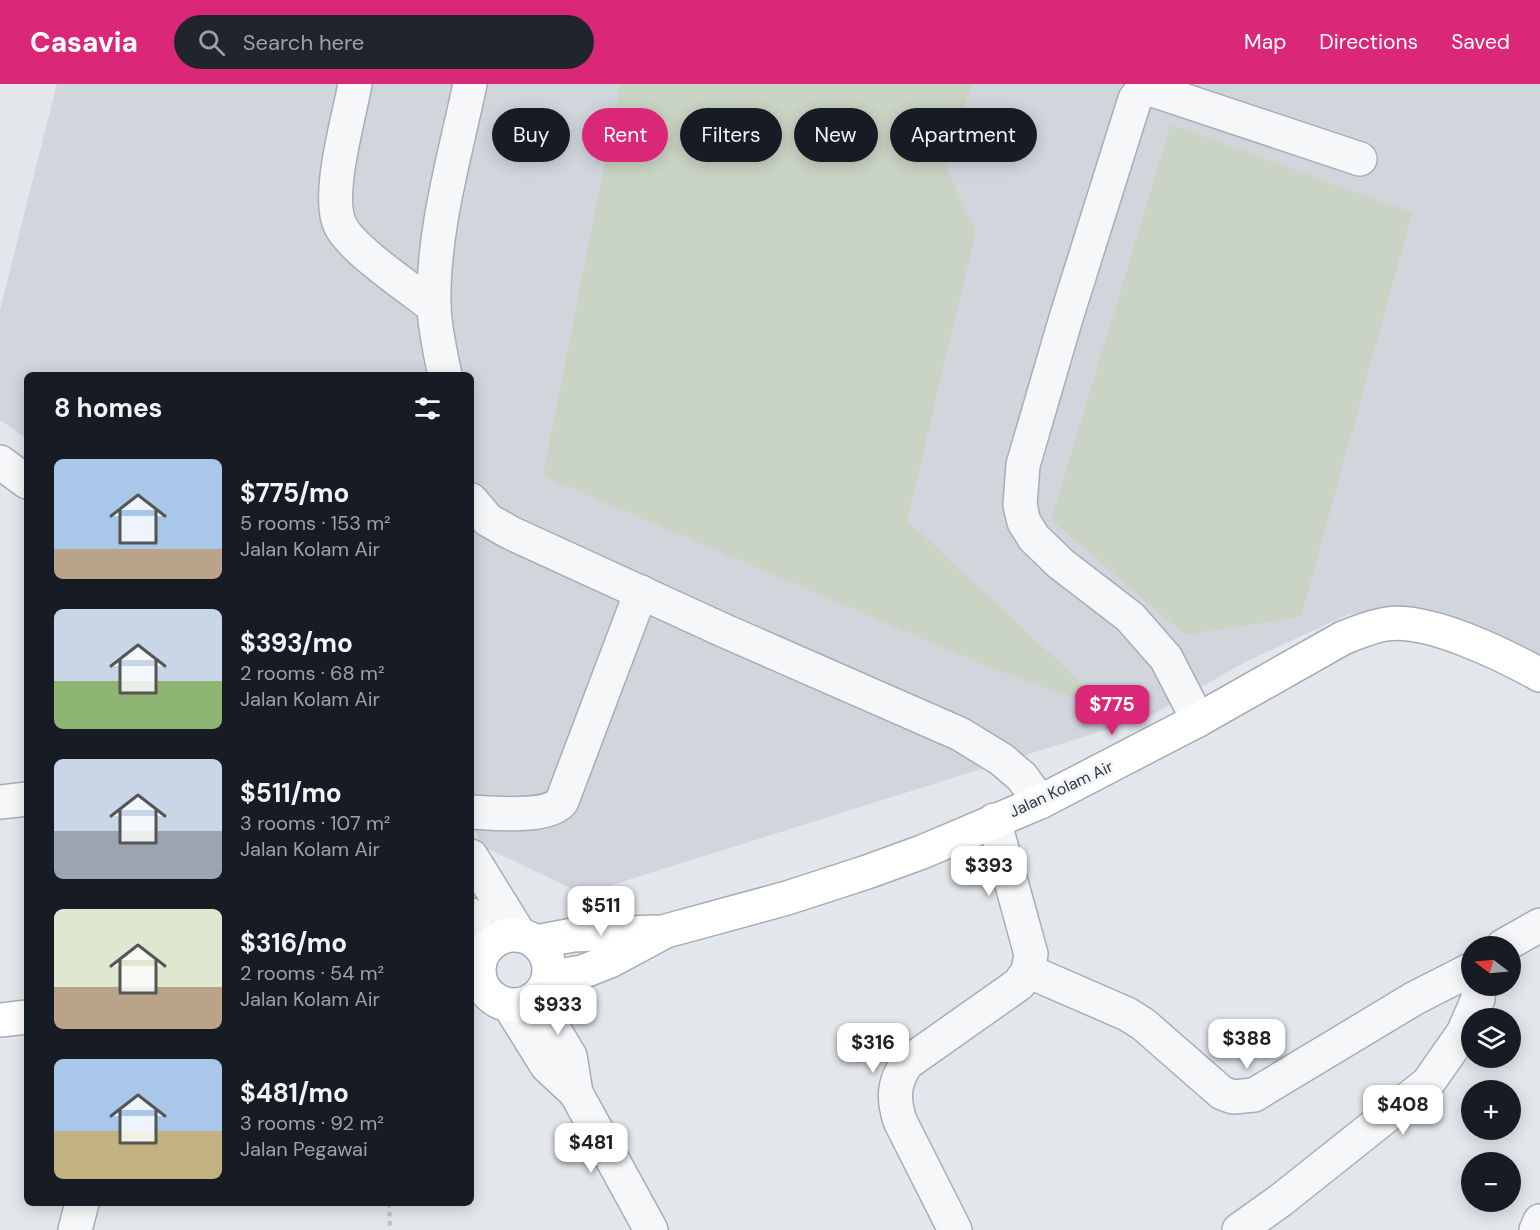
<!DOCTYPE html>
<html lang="en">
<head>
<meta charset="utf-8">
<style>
  body { margin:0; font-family:"DM Sans",sans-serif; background:#20242c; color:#f1f3f6; height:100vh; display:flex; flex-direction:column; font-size:22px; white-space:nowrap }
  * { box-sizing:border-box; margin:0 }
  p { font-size:20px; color:#9ea1a6 }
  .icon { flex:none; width:33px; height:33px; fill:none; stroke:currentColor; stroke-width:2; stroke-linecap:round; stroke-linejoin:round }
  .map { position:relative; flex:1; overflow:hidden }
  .drawer { position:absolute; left:24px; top:288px; width:450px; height:834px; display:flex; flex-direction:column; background:#171b24; border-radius:9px; box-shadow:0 3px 15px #0003 }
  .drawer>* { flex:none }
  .banner { position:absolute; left:492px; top:24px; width:570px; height:54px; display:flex; gap:12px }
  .needle { width:39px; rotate:286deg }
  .buttons { position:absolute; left:1461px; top:852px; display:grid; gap:12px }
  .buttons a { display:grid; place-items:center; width:60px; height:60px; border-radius:50%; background:#171b24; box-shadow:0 3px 15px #0003; font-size:30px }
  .price { position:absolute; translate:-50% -51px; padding:0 14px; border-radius:12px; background:#fff; color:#222; font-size:20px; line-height:39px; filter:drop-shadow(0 2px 3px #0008) }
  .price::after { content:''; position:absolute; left:50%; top:36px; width:18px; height:14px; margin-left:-9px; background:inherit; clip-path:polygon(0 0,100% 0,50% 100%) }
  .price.current { background:#db2777; color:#fff }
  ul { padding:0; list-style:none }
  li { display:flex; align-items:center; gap:18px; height:150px; padding:0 30px }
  li span { display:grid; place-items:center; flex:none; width:168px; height:120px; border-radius:9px; color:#555 }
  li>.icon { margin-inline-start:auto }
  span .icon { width:72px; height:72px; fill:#fffc; stroke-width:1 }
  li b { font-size:26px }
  h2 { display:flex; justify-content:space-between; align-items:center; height:72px; padding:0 30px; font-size:26px }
  .chip { padding:0 21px; border-radius:27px; background:#171b24; box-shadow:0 3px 15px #0003; font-size:21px; line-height:54px }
  .chip.current { background:#db2777; color:#fff }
  header { display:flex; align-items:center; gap:36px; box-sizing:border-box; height:84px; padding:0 30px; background:#db2777; color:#fff }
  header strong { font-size:28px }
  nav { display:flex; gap:33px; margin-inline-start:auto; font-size:21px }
  .search { width:420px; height:54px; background:#20242c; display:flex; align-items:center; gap:15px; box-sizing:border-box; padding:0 21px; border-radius:33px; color:#9ea1a6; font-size:22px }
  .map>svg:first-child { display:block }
  .built { fill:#d1d6dc }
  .green { fill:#c9d4c4 }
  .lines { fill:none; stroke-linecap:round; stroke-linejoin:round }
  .minor-casing { stroke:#a8adb5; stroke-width:36 }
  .major-casing { stroke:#a3acb6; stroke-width:36 }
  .path { stroke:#bdc1c6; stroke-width:4; stroke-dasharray:4.5 4.5; stroke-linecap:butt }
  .minor { stroke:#f6f7f9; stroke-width:33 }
  .major { stroke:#fff; stroke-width:33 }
  .labels { text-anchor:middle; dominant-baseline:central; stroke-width:6; stroke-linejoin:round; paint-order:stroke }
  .street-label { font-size:16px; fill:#2b3542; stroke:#f3f5f8 }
</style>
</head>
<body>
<header>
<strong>Casavia</strong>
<div class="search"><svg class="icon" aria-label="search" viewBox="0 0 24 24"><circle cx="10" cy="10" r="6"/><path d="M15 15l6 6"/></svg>Search here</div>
<nav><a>Map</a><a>Directions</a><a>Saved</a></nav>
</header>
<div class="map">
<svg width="1540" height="1146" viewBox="0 0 1540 1146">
  <rect width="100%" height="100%" fill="#e3e6eb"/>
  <path class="built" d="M57 0H1540V574L1398 526 1349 530 1247 577 1150 632 583 810 482 762 471 738V291H27V355L0 336V226Z"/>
  <g class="green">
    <path d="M620 0H972L946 84 976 147 907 436 1111 627 996 586 543 392Z"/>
    <path d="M1171 40 1412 129 1301 533 1185 551 1051 436Z"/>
  </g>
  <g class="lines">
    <defs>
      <g id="minor">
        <path d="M355 0C349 34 326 111 340 141 351 165 411 205 434 223"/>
        <path d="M445 291C440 268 435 246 434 223 432 148 455 72 470 0"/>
        <path d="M0 378 27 398"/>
        <path d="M471 416 488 436 511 449 725 547 960 650 1001 675 1022 693 1040 718"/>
        <path d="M1198 636 1166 574 1130 533 1061 480 1034 454 1024 438 1020 421 1023 381 1066 234 1135 15 1141 7 1153 6 1360 75"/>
        <path d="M0 718 27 715"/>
        <path d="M471 728C492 729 549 735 562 717L641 508"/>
        <path d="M471 772 520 851"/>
        <path d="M471 831 486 865"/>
        <path d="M1503 862 1540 841"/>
        <path d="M1028 887 1127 930 1143 940 1222 1009 1233 1013 1254 1011 1415 914 1472 885"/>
        <path d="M535 914 570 972 576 1009 651 1146"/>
        <path d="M509 921 547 982 576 1009"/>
        <path d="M75 1146 82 1119"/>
        <path d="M955 1146 900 1037C893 1015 893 999 907 979L1019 900 1028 887 1031 870 994 736"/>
        <path d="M1239 1146 1281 1116 1428 999 1463 949 1478 915V902"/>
        <path d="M1536 1146 1540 1137"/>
      </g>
      <g id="major">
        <circle cx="514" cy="886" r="35"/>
        <path d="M536 858 573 851 655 848"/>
        <path d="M548 894 582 888 610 877 666 847 787 814 867 788 922 768 1040 718 1198 636 1343 554C1358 548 1372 542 1387 540 1429 534 1504 571 1540 591"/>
        <path d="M0 936 27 933"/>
      </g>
    </defs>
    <use href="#minor" class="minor-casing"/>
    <use href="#major" class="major-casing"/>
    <path class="path" d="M389 1119 390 1146"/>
    <use href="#minor" class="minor"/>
    <use href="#major" class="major"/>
  </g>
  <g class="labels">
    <g class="street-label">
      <text transform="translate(1061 705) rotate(-25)">Jalan Kolam Air</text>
    </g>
  </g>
</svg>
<div class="buttons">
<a><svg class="needle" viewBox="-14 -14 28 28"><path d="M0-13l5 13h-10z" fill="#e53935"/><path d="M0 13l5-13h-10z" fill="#9ea1a6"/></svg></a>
<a><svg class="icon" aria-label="layers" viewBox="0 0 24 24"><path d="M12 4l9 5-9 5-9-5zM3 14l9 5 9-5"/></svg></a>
<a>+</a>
<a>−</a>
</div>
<b class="price current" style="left:1112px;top:652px">$775</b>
<b class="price" style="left:989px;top:813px">$393</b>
<b class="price" style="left:601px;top:853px">$511</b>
<b class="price" style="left:558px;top:952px">$933</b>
<b class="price" style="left:1247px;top:986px">$388</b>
<b class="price" style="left:873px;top:990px">$316</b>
<b class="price" style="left:1403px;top:1052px">$408</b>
<b class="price" style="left:591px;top:1090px">$481</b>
<div class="banner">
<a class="chip">Buy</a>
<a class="chip current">Rent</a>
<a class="chip">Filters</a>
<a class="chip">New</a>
<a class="chip">Apartment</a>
</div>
<section class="drawer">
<h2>8 homes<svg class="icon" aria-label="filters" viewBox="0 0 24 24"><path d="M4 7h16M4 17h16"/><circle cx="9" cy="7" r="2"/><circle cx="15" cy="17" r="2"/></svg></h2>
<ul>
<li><span style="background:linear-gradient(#a9c7e8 75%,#b9a48a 0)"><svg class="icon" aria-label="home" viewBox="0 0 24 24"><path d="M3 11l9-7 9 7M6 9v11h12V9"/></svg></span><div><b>$775/mo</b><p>5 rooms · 153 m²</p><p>Jalan Kolam Air</p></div></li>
<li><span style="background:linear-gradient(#c9d6e8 60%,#8fb573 0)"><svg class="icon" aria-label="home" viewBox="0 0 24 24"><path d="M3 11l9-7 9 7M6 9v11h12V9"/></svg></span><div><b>$393/mo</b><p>2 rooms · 68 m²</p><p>Jalan Kolam Air</p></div></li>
<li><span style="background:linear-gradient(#c9d6e8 60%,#9aa5b1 0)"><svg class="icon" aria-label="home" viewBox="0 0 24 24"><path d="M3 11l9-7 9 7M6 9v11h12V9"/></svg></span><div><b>$511/mo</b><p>3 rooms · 107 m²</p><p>Jalan Kolam Air</p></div></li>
<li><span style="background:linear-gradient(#dfe7d0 65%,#b9a48a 0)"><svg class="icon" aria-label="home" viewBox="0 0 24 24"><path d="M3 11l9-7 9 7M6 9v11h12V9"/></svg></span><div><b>$316/mo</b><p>2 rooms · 54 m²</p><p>Jalan Kolam Air</p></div></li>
<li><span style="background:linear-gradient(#a9c7e8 60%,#c2b280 0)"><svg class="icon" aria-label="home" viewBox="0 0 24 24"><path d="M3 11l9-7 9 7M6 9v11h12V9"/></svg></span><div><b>$481/mo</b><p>3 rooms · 92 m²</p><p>Jalan Pegawai</p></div></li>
</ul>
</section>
</div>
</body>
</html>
